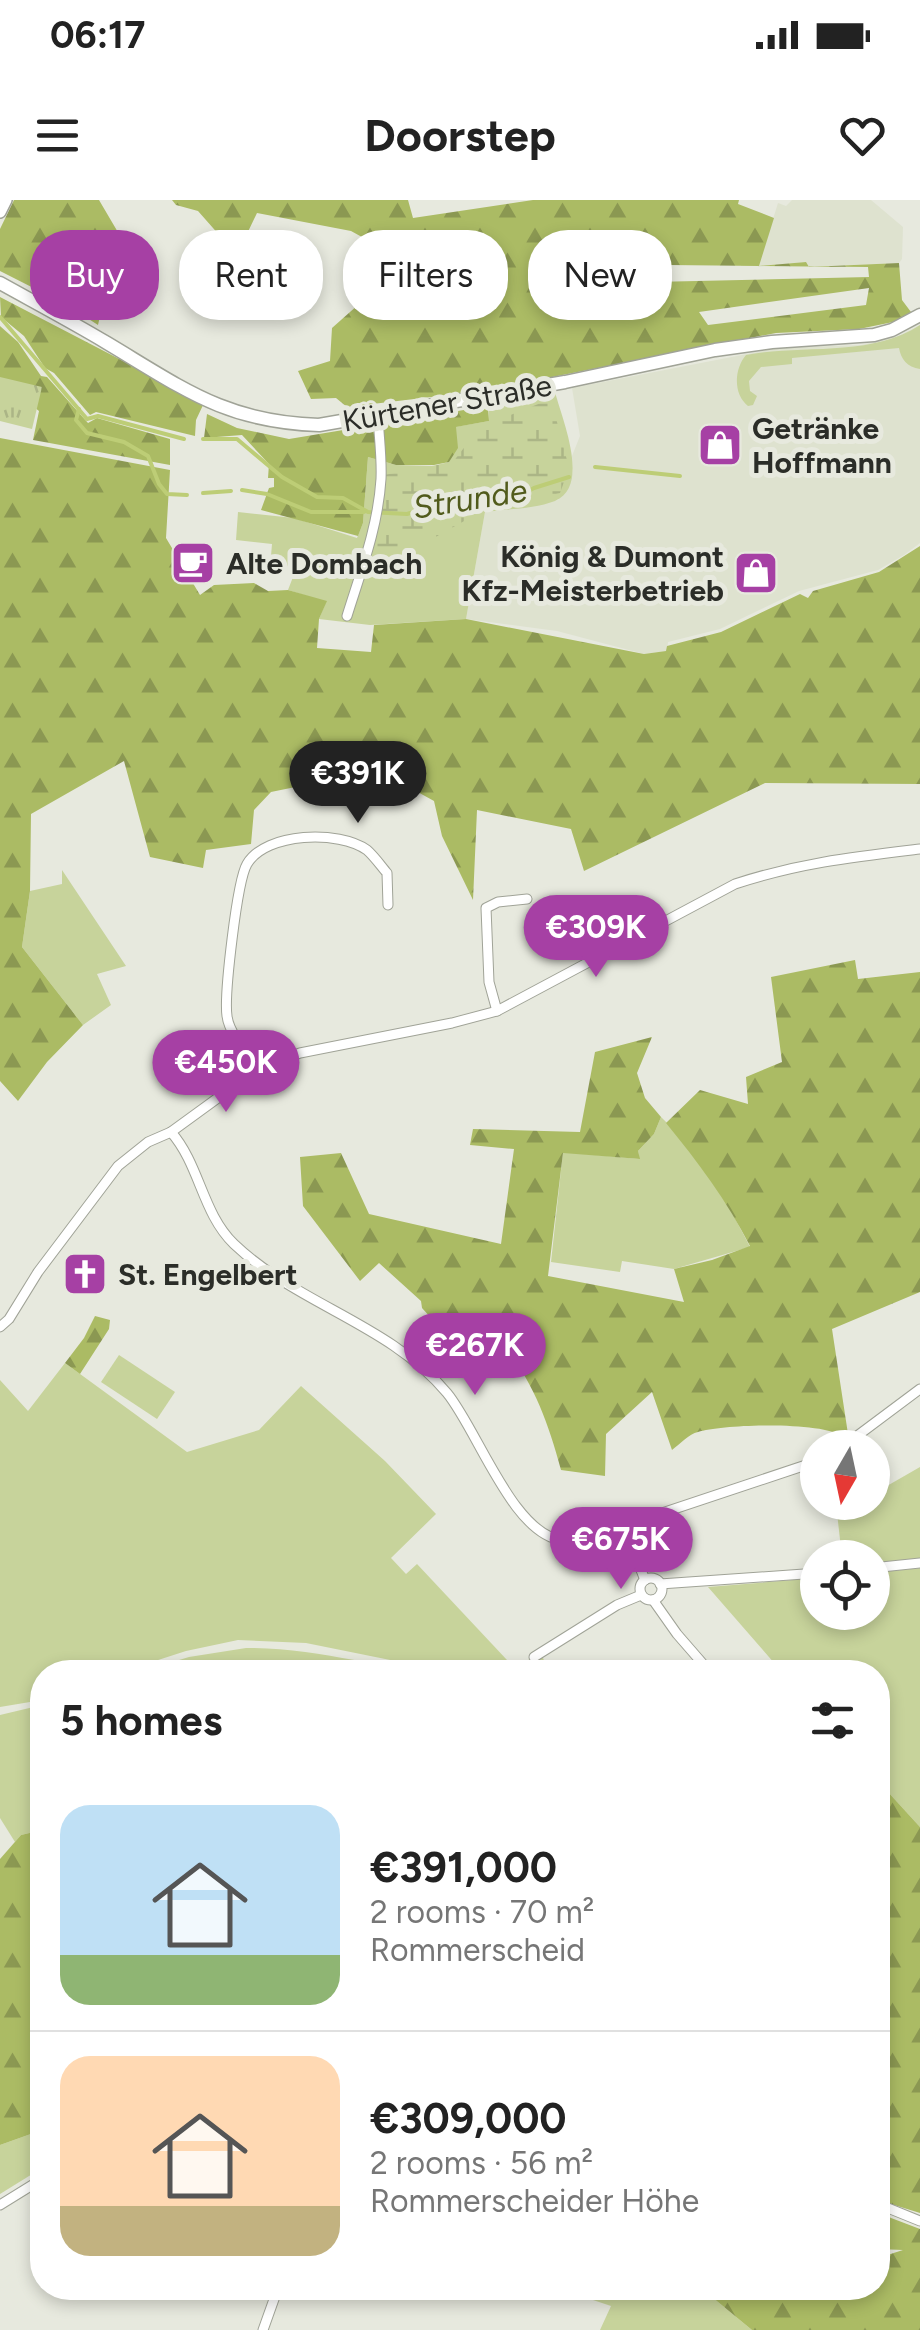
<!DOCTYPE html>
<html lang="en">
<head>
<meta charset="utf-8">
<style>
  body { margin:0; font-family:Figtree,sans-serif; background:#f6f6f6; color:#222; height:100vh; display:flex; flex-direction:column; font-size:38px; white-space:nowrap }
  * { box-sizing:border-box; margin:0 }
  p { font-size:32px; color:#767676 }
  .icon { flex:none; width:55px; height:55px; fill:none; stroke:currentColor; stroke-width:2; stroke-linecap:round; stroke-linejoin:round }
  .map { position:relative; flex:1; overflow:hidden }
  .panel { position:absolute; left:30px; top:1460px; width:860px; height:640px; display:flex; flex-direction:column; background:#fff; border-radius:40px; box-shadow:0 5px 15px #0003 }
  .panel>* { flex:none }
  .top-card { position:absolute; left:30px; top:30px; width:860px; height:90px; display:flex; gap:20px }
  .needle { width:65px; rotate:189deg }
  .tools { position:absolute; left:800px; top:1230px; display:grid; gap:20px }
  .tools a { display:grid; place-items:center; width:90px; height:90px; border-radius:50%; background:#fff; box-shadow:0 5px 15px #0003; font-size:50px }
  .price { position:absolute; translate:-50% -85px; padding:0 22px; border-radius:35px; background:#a640a4; color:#fff; font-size:32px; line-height:65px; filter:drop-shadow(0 2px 5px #0008) }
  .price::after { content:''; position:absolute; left:50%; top:60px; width:30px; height:22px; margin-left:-15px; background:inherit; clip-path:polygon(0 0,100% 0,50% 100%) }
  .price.selected { background:#222; color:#fff }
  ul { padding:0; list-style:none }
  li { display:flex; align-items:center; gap:30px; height:250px; padding:0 30px }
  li+li { border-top:2px solid #e0e0e0 }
  li span { display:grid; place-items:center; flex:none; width:280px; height:200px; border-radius:30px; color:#555 }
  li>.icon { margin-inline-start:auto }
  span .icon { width:120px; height:120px; fill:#fffc; stroke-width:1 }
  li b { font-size:42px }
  h2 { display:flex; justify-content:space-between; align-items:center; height:120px; padding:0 30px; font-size:42px }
  .pill { padding:0 35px; border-radius:40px; background:#fff; box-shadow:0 5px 15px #0003; font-size:35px; line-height:90px }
  .pill.selected { background:#a640a4; color:#fff }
  .status { display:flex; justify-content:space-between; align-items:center; height:70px; padding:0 50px; background:#fff; direction:ltr }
  .status svg { height:28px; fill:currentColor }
  header { display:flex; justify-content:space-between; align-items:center; height:130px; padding:0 30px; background:#fff; font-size:45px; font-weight:700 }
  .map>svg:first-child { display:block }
  .built { fill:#dee2cf }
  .green { fill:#c7d39b }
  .forest { fill:url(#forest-firs); fill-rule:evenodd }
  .wetland { fill:url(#wetland-marsh) }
  .park { fill:url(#park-tufts) }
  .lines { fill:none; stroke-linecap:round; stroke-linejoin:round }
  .stream { stroke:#bdcd76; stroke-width:4 }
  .minor-casing { stroke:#a0a397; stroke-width:11 }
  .tertiary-casing { stroke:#a0a397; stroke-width:14 }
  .secondary-casing { stroke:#a0a397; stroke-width:15 }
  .minor { stroke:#fff; stroke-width:9 }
  .tertiary { stroke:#fff; stroke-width:11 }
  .secondary { stroke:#fff; stroke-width:12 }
  .labels { text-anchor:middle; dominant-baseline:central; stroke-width:10; stroke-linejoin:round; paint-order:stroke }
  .street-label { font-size:30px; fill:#2b2d28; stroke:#e7e9de }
  .poi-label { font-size:30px; font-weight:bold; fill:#2b2d28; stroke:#e7e9de; text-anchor:start }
  .water-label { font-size:32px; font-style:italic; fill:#515b1c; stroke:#e7e9de }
</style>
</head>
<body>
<div class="status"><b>06:17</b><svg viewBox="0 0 49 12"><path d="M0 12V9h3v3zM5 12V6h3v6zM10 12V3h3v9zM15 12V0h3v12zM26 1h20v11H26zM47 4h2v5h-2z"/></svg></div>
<header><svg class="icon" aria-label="menu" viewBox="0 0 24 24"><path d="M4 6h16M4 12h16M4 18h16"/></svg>Doorstep<svg class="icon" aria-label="heart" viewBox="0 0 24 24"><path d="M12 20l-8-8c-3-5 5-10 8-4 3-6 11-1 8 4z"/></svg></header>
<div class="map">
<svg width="920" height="2130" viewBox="0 0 920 2130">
  <defs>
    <pattern id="forest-firs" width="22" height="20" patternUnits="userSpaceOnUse" patternTransform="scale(2.5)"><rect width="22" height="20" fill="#abbb64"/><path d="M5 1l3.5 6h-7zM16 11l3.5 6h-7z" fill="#8b9852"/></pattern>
    <pattern id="wetland-marsh" width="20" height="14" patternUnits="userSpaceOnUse" patternTransform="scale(2.5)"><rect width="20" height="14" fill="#c7d39b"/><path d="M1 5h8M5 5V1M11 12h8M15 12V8" fill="none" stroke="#abb586"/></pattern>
    <pattern id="park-tufts" width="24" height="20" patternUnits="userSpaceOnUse" patternTransform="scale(2.5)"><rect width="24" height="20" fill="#c7d39b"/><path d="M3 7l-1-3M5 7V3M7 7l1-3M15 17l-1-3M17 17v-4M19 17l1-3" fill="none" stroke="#abb586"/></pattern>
  </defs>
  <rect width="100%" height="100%" fill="#e7e9de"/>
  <g class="built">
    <path d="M792 0H871L903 27 902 59 899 63 808 67 805 62 758 67 778 3 786 6Z"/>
    <path d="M920 125V343L904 355 878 370 799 391 720 429 668 442 667 451 644 454 557 431 466 419 485 312 558 300 573 273 572 256 580 236 572 188 778 148 861 145 896 137Z"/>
  </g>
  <g class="green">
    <path d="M920 125V169C907 167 901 159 899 148L792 158V164L761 167 749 181 750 191 757 196 753 205 748 206C733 194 734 169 746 155 802 144 870 158 920 125Z"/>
    <path d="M555 192C562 219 591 286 555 301 534 309 507 309 485 312L466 419 370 425 319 419 326 402 288 390 293 377 283 357 271 356 272 344 236 340 238 312 294 318 357 338 363 323 368 257 396 265 434 266 449 262 455 227 489 221V206Z"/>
    <path d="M62 670 126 766 97 774 111 805 83 825 22 747 30 691 62 684Z"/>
    <path d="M661 917C698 952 727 1001 750 1047L674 1069 622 1061 620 1072 551 1062 563 952 639 959 638 951 654 934Z"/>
    <path d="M119 1155 175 1192 157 1219 101 1182Z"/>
    <path d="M65 1163 187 1252 259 1230 301 1186 385 1261 436 1314 391 1358 406 1374 417 1364 507 1460 440 1467 410 1464 306 1443 238 1440 186 1451 121 1472H42V1500L0 1507V1180L28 1211Z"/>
    <path d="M920 1267V1359L873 1364 872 1358 842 1357 837 1313 857 1303 872 1302 873 1294Z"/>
    <path d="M920 1368V1627L878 1581V1472H782L708 1387 817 1378 818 1412H872L873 1373Z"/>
    <path d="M246 1448C350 1447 436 1496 542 1455L548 1472H139L189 1457Z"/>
    <path d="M42 1505V1630L21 1635 15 1642 0 1618V1515Z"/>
    <path d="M42 1930V1968L0 1994V1945Z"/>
    <path d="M557 2088H701L752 2130H600L611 2106Z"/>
  </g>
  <g class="forest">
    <path d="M14 0H99L119 34 98 125 67 105 0 71V29Z"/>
    <path d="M172 0H408L413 18 533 0H739L738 4 774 18 759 66 806 62 809 67 899 63 902 100 911 112 893 122 859 129 776 133 482 191 347 207 336 198 311 199 298 171 330 161 332 128 386 80 411 64 351 31 257 13 245 38 228 45 198 11 176 5ZM668 65 868 67 869 77 652 82 649 79 648 74ZM869 88 866 105 708 125 699 112Z"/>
    <path d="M0 97 204 203 196 220 195 236 96 212 90 215 54 173 45 168 24 136 1 117Z"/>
    <path d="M0 126 18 142 41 176 47 177 88 223 97 218 170 239V265L33 240 39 211 0 180Z"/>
    <path d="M488 206 489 221 456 227 458 248 449 262 434 265H396L368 257 363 323 358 336 261 310 269 288 274 287V278H268L269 264 242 235 204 238 207 214 237 228 289 239Z"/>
    <path d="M0 238 170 270 166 338 200 395 214 385 254 383 268 391 288 390 327 401 319 419 317 448 371 452 374 425 466 419 644 454 666 451 667 446 721 432 800 394 808 398 813 391 879 372 920 346V584L765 583 584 671 571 629 477 610 473 700 442 636 434 601 405 585 354 575 271 592 254 610 251 644 206 650 203 668 150 657 124 561 31 614 30 691 22 747 83 825 47 862 18 901 0 881Z"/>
    <path d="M855 760 858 779 920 772V1092L832 1129 848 1234 844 1237C823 1221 724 1224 698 1232 689 1234 680 1244 672 1250L652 1192 606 1234 605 1276 561 1270C544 1207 525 1161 475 1116L450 1139 422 1108 421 1101 379 1063 360 1081 303 1006 300 957 341 953 369 1014 501 1044 514 949 470 945 473 929 580 932 595 852 652 837 637 873 645 898 661 917 654 934 638 951 640 959 563 953 548 1076 684 1102 674 1069 712 1060 750 1046C727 1001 698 962 666 923L700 890 748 904 746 877 782 862 771 777Z"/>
    <path d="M95 1116 110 1120 109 1129 80 1174 65 1163 84 1138Z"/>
    <path d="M878 1581 920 1627V2013L878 2000Z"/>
    <path d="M42 1630V1930L0 1945V1659L21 1635Z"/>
    <path d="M878 2013 920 2029V2130H752L701 2088H832L844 2093 846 2088H878V2058L903 2050 878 2049Z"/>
  </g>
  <path class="wetland" d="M551 199 569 268 560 293 482 311 407 353 374 347 384 275 453 262 480 227Z"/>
  <path class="park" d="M0 177 42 187 32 229 0 221Z"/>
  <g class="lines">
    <g class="stream">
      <path d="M0 117 87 219 98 216 184 239"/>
      <path d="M79 209 76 220 87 233 124 242 148 256 159 284 167 294 187 295"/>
      <path d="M203 239H237L282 277 317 297 343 298 368 312 407 314 426 308 443 310 480 299 517 297 534 288 569 277"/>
      <path d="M595 267 680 276"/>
      <path d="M242 290 267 294 311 312H364"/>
      <path d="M203 293 231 291"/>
    </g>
    <defs>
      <g id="minor">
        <path d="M347 416C361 371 378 327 381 279 382 258 379 237 378 216"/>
        <path d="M497 811 489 782 486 708 498 702 527 699"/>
        <path d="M259 868C248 854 229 834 227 816 224 795 237 681 247 664 266 632 339 630 367 650 374 656 381 666 387 673L388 705"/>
        <path d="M171 932C200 965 202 1013 234 1044 298 1105 390 1124 447 1193 477 1229 513 1335 562 1340 571 1340 583 1337 593 1336L818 1261"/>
        <path d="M0 1127 9 1119 38 1072 118 966 148 942 171 932 259 868 300 853 452 823 497 811 735 684C799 663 853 657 920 649"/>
        <path d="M841 1248 920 1189"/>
        <path d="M623 1325 645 1380"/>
        <path d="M872 1368 920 1363"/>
        <circle cx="651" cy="1389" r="11"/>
        <path d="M660 1384 818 1373"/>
        <path d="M653 1400 677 1434 710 1472"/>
        <path d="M534 1457 617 1405 641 1395"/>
        <path d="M878 2004 920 2021"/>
        <path d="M0 2005 42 1979"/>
        <path d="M263 2130 278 2088"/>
      </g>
      <path id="tertiary" d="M0 12 6 0"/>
      <path id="secondary" d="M0 83C36 103 72 122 107 143 184 189 226 222 319 225L565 182 715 150 772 142 874 135 892 130 920 115"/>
    </defs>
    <use href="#minor" class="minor-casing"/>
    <use href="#tertiary" class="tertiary-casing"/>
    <use href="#secondary" class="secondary-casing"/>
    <use href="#minor" class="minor"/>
    <use href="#tertiary" class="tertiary"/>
    <use href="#secondary" class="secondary"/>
  </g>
  <defs>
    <symbol id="shop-square" viewBox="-11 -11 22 22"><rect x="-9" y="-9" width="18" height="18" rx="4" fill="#a640a4" stroke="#e7e9de"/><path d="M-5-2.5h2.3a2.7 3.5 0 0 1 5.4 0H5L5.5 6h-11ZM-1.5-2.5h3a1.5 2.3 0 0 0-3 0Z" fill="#fff"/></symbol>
    <symbol id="cafe-square" viewBox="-11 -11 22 22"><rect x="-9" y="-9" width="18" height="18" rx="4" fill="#a640a4" stroke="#e7e9de"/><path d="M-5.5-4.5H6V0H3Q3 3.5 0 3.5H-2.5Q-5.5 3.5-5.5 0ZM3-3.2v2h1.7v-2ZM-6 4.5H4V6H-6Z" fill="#fff"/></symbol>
    <symbol id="church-square" viewBox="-11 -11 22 22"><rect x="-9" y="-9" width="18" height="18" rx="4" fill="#a640a4" stroke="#e7e9de"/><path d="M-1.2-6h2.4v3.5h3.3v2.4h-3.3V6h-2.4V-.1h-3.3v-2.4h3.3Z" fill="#fff"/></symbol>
  </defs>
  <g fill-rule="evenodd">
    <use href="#shop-square" x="695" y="220" width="50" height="50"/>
    <use href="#cafe-square" x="168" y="338" width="50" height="50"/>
    <use href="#shop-square" x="731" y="348" width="50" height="50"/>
    <use href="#church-square" x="60" y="1049" width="50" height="50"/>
  </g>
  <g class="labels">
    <g class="street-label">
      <text transform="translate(447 203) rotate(-10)">Kürtener Straße</text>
    </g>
    <g class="poi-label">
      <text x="752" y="228">Getränke<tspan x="752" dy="34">Hoffmann</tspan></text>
      <text x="724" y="356" text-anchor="end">König &amp; Dumont<tspan x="724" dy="34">Kfz-Meisterbetrieb</tspan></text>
      <text x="226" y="363">Alte Dombach</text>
      <text x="118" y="1074">St. Engelbert</text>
    </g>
    <g class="water-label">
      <text transform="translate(470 299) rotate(-9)">Strunde</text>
    </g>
  </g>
</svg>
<div class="tools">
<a><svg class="needle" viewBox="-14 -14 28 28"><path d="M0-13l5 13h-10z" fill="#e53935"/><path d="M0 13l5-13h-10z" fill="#767676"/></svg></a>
<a><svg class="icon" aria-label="locate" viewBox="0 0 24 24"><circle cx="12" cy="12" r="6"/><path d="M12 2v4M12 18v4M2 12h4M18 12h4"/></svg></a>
</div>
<b class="price selected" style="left:358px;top:626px">€391K</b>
<b class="price" style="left:596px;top:780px">€309K</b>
<b class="price" style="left:226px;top:915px">€450K</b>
<b class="price" style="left:475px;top:1198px">€267K</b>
<b class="price" style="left:621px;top:1392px">€675K</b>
<div class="top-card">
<a class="pill selected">Buy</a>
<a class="pill">Rent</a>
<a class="pill">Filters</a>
<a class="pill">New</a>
</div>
<section class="panel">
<h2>5 homes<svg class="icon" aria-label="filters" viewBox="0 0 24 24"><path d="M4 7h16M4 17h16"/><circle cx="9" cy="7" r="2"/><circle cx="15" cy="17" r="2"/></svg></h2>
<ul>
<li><span style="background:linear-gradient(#bfe0f5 75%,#8fb573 0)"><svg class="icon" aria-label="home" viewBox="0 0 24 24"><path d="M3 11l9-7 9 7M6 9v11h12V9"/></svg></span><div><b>€391,000</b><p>2 rooms · 70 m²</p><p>Rommerscheid</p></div></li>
<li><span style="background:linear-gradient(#ffd9b3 75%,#c2b280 0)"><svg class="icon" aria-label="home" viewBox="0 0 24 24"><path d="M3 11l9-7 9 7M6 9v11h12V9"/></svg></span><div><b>€309,000</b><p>2 rooms · 56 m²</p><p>Rommerscheider Höhe</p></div></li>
</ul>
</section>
</div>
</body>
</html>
